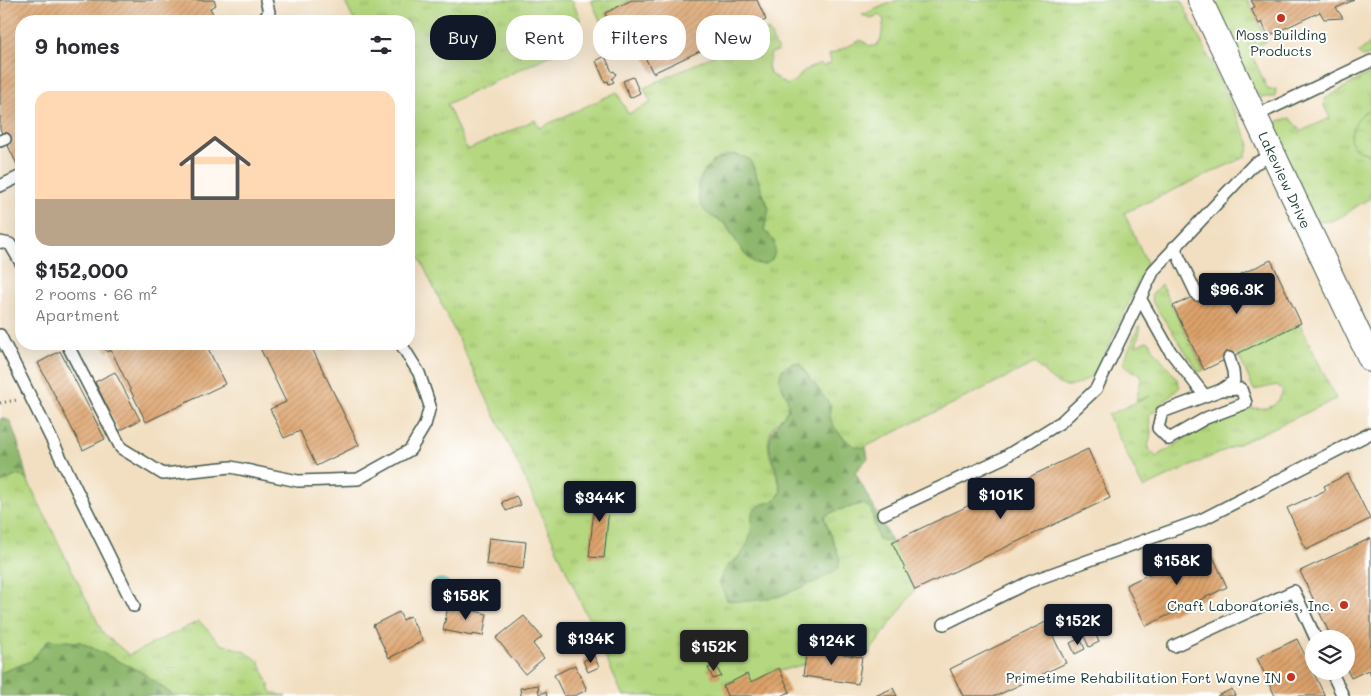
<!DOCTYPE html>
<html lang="en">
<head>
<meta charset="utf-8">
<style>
  body { margin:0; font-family:Mali,sans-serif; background:#f2f2f3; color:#2b2b33; height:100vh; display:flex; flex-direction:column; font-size:19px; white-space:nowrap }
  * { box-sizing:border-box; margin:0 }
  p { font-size:16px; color:#7c7c81 }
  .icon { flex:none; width:28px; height:28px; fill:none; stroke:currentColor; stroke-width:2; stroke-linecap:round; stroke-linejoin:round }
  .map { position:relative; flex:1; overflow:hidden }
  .side { position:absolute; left:15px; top:15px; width:400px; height:335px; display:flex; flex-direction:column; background:#fff; border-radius:20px; box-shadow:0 5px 20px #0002 }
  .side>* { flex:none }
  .banner { position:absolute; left:430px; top:15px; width:475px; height:45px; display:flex; gap:10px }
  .fabs { position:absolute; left:1305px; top:630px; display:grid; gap:10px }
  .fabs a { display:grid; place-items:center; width:50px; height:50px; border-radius:50%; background:#fff; box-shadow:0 5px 20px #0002; font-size:25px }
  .price { position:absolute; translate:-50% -42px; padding:0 11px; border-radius:5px; background:#111827; color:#fff; font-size:16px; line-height:32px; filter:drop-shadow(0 1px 2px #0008) }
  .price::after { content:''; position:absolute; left:50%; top:30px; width:15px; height:11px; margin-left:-8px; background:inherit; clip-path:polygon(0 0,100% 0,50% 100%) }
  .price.active { background:#222; color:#fff }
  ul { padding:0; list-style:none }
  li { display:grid; align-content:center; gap:10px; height:265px; padding:0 20px }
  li+li { border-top:1px solid #e1e1e2 }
  li span { display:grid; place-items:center; height:155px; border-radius:15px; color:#555 }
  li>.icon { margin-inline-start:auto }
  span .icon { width:90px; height:90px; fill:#fffc; stroke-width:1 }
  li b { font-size:21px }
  h2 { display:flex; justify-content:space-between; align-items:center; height:60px; padding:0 20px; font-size:21px }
  .tag { padding:0 18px; border-radius:20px; background:#fff; box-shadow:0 5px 20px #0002; font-size:18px; line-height:45px }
  .tag.active { background:#111827; color:#fff }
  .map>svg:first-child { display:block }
  .grass { fill:url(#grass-tufts); stroke:#6a8a5a; fill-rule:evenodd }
  .forest { fill:url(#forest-firs); stroke:#577a51 }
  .wetland { fill:url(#wetland-marsh); stroke:#6a8a5a }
  .water { fill:url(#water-rules); stroke:#3c8283 }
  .building { fill:url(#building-hatch) }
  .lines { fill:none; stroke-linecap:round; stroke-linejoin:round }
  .service-casing { stroke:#3f5549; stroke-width:14 }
  .minor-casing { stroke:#3f5549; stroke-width:26 }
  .path { stroke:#3f5549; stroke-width:3; stroke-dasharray:1 4; stroke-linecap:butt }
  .service { stroke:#fff; stroke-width:11 }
  .minor { stroke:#fff; stroke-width:24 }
  .poi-dot { fill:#c8321e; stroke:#fff; stroke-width:2 }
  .labels { text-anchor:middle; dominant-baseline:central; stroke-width:4; stroke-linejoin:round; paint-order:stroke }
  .poi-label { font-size:14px; fill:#1f3d34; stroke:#fff; text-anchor:end }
  .street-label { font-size:14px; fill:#1f3d34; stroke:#fff }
</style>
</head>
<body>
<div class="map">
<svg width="1371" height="696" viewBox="0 0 1371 696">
  <defs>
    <pattern id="grass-tufts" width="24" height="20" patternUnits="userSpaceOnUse" patternTransform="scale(1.25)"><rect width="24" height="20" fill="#b4d77f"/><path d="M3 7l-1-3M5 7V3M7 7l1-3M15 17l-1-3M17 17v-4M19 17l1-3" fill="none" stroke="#9ab96e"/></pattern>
    <pattern id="forest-firs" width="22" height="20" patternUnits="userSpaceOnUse" patternTransform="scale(1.25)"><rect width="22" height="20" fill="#8fb86e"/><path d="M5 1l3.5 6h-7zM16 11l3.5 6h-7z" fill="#74975b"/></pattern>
    <pattern id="wetland-marsh" width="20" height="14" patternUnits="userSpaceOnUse" patternTransform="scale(1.25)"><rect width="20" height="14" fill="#b4d77f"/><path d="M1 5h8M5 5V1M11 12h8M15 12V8" fill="none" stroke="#9ab96e"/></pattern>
    <pattern id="water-rules" width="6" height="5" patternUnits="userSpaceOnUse" patternTransform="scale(1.25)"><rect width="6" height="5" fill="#5ac6d2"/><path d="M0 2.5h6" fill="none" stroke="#4aa2ab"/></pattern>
    <pattern id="building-hatch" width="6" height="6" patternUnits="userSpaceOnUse" patternTransform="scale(1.25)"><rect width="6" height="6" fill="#dda26a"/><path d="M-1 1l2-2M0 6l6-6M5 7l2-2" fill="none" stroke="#b38558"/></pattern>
  </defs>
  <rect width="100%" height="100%" fill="#fff"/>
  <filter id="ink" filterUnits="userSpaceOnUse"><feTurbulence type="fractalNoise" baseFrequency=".02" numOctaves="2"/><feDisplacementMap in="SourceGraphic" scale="10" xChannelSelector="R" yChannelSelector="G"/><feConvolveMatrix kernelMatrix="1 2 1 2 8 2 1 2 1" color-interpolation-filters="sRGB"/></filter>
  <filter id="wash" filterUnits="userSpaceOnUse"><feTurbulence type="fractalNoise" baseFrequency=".0096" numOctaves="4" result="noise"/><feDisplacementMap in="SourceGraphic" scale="20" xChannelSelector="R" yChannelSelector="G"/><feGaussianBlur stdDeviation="1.12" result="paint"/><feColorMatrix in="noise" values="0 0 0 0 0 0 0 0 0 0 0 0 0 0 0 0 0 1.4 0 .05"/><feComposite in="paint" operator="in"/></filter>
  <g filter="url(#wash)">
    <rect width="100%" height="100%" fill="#f2dfc1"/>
    <g class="grass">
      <path d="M344 0H572L581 21 574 44 447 104 467 150 535 120 539 128 617 92 628 114 651 103 644 88 768 30 778 51 771 53 768 65 770 74 787 85 796 80 804 71 820 63 824 66 831 63 829 55 861 40 870 46H876L881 39 884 19 879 15 871 18 862 15 897 0H1181L1250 144 1245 157 1124 213 1147 263 1097 371C1069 396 1058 388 1035 363L863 448 852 446 830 423 828 413 803 367 799 363H793L781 384C801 420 773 412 769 439 766 457 779 474 781 492L774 501 761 504 752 518C756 537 743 556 728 565L768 597H778L826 576 840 559 824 517C836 508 849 509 863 503L871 509 878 539 892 542 915 590 866 657 808 650 805 664 780 671 778 668 748 696H623L520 468 409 236V21H354ZM713 161 753 166 769 209 764 230 770 235 749 258 724 223 710 215 703 174Z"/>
      <path d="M591 0H632L605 13 610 25 608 26 611 31 606 34Z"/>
      <path d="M1211 0H1248L1267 41 1253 47 1255 53 1252 55 1268 90 1276 89 1275 97H1261L1254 91Z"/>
      <path d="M1371 42V55L1362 57 1358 53Z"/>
      <path d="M1371 72V109L1364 112 1358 150 1371 156V198C1354 205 1333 230 1314 219L1274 131 1278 121 1290 118 1301 131 1330 118 1324 106 1325 99Z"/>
      <path d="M1161 284 1204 370 1199 372 1153 303 1151 296Z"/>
      <path d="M1300 324 1336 399 1143 488 1108 415 1150 396 1136 401 1142 376 1137 372 1130 371 1123 363 1138 327 1141 326 1136 346 1146 341 1150 342C1157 359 1175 370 1180 387L1149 416 1151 433 1148 448 1156 457C1177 444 1197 430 1220 419 1227 416 1234 411 1242 409 1261 406 1275 415 1283 390L1277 385 1254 390 1238 354Z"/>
      <path d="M18 475 27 479 103 633 129 655 199 621 221 644 244 651 259 661 272 693 286 696H174L143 673 80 642 48 640 31 661 0 673V483Z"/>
    </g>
    <g class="forest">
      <path d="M734 154 750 159 769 209 764 230 774 241C775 248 776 257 769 262 749 274 735 236 726 225 719 218 709 217 704 210 687 184 708 157 734 154Z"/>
      <path d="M793 363H799L831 406C825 420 839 435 851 444 855 447 861 447 866 448L868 458 855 472 892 542 878 539 871 509 862 503C849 509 836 508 824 517L840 559 838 569C809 587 761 607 727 600L719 582C725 566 729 568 739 557 751 544 752 529 752 512 761 502 776 505 781 492 776 450 754 449 789 409L787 398 779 379 783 368Z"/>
      <path d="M3 418 10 421 17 440 27 479 18 475 0 483V419Z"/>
      <path d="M48 640 80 642 143 673 174 696H0V673L31 661Z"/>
    </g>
    <path class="wetland" d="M1371 109V156L1354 147 1350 139C1353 125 1357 115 1371 109Z"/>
    <circle class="water" cx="441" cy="590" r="11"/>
    <g id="blocks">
      <g class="building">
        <path d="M0 0H214L216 5 210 8 217 21H21V173L0 129Z"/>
        <path d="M632 0H757L766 20 653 73 634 36 618 42 613 31 611 32 605 13Z"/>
        <path d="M1251 0H1354L1336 8 1343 18 1324 19 1320 12 1268 36 1262 22 1259 24 1251 9 1255 7Z"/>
        <path d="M605 56 612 72 614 71 616 74 612 79 614 82 609 84 608 81 605 82 596 61Z"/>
        <path d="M633 77 640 93 630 98 623 81Z"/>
        <path d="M1271 260 1301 323 1204 370 1173 306Z"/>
        <path d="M103 344H206L225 384 146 422 111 350 107 352Z"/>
        <path d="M258 344H310L359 445 316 466 300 431 284 438 270 409 286 402Z"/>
        <path d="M60 351 105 439 83 450 38 363Z"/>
        <path d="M115 372 140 420 119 431 95 382Z"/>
        <path d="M1088 449 1110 498 915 590 892 542Z"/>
        <path d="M1348 474 1370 519 1306 550 1287 508 1326 490 1324 486Z"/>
        <path d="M596 488 611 489 604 558 589 557Z"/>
        <path d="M516 496 521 505 506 511 502 502Z"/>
        <path d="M489 538 526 542 523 569 486 564Z"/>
        <path d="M1371 538V676L1368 670 1351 678 1346 668V639H1332L1300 571Z"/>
        <path d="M1208 546 1227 587 1146 626 1126 585 1158 570 1157 566 1165 562 1174 558 1175 561Z"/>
        <path d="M467 601 476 603 475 611 487 614 483 636 472 634V636L443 630 448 607 465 611Z"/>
        <path d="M399 612 403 620 410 616 423 641 389 658 373 625Z"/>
        <path d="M524 616 542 637 533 644 544 658 525 674 496 638Z"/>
        <path d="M1046 622 1066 663 996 696H963L950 669Z"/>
        <path d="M1094 631 1099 642 1089 647 1084 636Z"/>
        <path d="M1080 638 1085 649 1075 654 1070 643Z"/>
        <path d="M1297 639 1325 696H1275L1257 658Z"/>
        <path d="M807 648 862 657 858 684 803 676Z"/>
        <path d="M594 656 599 667 588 672 583 661Z"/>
        <path d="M575 665 587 690 574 696H564L554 675Z"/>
        <path d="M716 665 721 676 713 679 708 668Z"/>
        <path d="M779 668 790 692 781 696H727L723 686 747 674 751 682Z"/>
        <path d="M538 685 539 694 546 692 547 696H521L520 688Z"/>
        <path d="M893 688 897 696H875Z"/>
        <path d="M1232 689 1235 696H1217Z"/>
      </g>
    </g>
  </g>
  <g filter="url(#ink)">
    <use href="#blocks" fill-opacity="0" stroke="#3f5549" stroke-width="1"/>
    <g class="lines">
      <defs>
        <g id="service">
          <path d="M263 21 269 12 266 0"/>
          <path d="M1255 116 1371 61"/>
          <path d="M0 141 5 139"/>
          <path d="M0 186 21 176"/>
          <path d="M0 242 10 244 21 263"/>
          <path d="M1174 247 1197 295"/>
          <path d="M1140 298 1170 351 1205 396 1162 412 1158 428 1169 439 1206 418 1246 403 1241 389 1221 390 1205 396"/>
          <path d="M0 335 134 606"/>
          <path d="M67 344 121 448 163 474 231 467 298 481 358 479 410 450 425 425 430 406 419 373 401 344"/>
          <path d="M1221 390 1234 381 1233 371 1229 358"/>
          <path d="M883 514 1003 458 1061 422 1096 389 1154 270 1254 164 1273 155"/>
          <path d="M944 624 1029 582 1201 520 1371 433"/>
          <path d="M1174 646 1294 591 1316 639"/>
          <path d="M1331 671 1343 696"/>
        </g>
        <path id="minor" d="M1200 0 1371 360"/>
      </defs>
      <use href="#service" class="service-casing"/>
      <use href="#minor" class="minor-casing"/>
      <path class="path" d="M0 403 17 400"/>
      <use href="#service" class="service"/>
      <use href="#minor" class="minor"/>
    </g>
  </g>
  <g class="poi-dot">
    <circle cx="1281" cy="18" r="5"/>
    <circle cx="1344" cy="605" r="5"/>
    <circle cx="1291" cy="677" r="5"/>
  </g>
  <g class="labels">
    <g class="poi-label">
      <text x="1281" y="34" text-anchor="middle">Moss Building<tspan x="1281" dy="16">Products</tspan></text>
      <text x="1334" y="605">Craft Laboratories, Inc.</text>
      <text x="1281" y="677">Primetime Rehabilitation Fort Wayne IN</text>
    </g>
    <g class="street-label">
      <text transform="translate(1285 180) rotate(65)">Lakeview Drive</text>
    </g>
  </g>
</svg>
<div class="fabs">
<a><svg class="icon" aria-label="layers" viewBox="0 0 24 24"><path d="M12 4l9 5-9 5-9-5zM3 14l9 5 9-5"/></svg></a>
</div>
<b class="price" style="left:1237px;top:315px">$96.3K</b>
<b class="price" style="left:1001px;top:520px">$101K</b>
<b class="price" style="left:600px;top:523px">$344K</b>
<b class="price" style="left:1177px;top:586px">$158K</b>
<b class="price" style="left:466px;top:621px">$158K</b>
<b class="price" style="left:1078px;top:646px">$152K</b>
<b class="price" style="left:591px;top:664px">$134K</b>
<b class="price" style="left:832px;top:666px">$124K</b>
<b class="price active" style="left:714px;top:672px">$152K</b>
<div class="banner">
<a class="tag active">Buy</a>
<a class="tag">Rent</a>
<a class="tag">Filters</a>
<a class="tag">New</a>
</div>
<section class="side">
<h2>9 homes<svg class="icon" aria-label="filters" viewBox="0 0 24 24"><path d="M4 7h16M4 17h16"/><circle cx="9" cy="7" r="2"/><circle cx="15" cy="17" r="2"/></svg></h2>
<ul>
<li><span style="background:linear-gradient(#ffd9b3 70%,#b9a48a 0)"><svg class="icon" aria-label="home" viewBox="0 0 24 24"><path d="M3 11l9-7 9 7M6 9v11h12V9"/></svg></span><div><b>$152,000</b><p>2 rooms · 66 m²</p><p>Apartment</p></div></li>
</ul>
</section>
</div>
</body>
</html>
